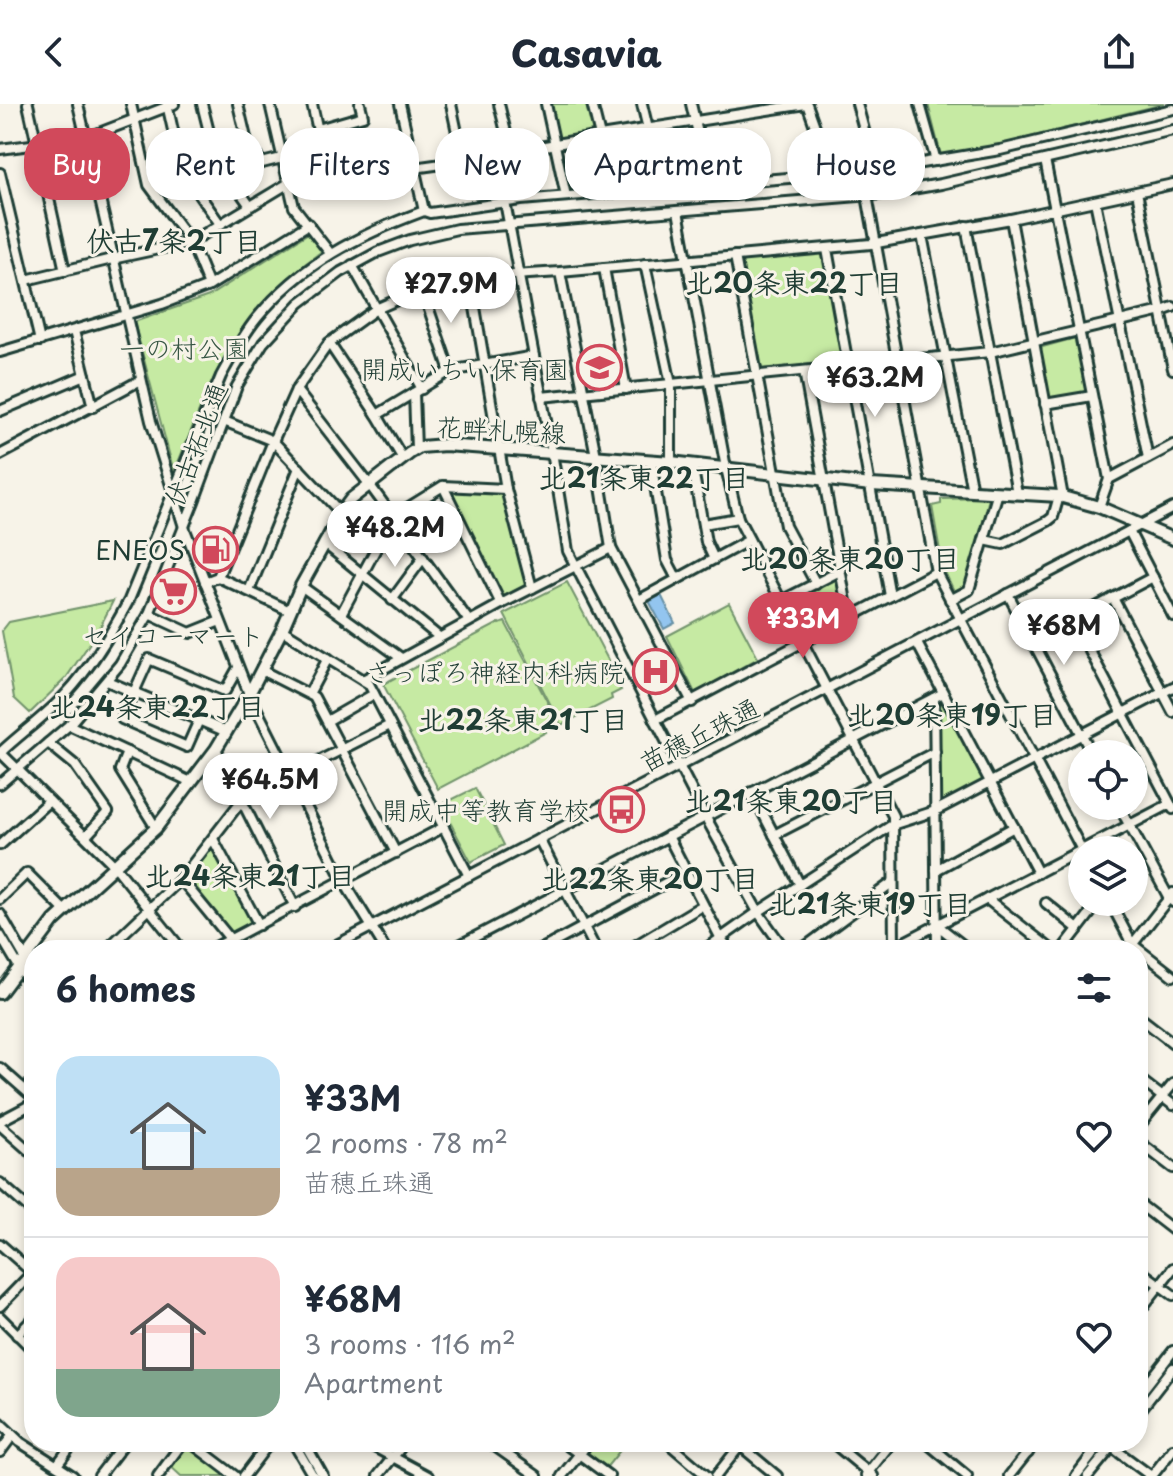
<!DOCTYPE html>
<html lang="en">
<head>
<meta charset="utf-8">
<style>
  body { margin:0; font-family:"Playpen Sans","Klee One",sans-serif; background:#f6f6f7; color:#1f2937; height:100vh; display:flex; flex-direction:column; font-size:30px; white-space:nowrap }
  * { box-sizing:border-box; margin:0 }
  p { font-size:26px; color:#747a83 }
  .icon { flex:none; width:44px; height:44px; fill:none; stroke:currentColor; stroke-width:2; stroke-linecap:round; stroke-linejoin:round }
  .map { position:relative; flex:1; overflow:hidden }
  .side { position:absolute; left:24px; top:836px; width:1124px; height:512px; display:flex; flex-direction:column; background:#fff; border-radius:32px; box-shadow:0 4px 12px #0003 }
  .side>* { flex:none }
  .top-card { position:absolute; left:24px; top:24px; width:1126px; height:72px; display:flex; gap:16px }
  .controls { position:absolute; left:1068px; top:636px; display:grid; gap:16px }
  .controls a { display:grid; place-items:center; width:80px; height:80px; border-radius:50%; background:#fff; box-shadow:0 4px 12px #0003; font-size:40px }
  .price { position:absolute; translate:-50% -68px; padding:0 18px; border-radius:28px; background:#fff; color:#222; font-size:26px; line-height:52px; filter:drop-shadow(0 2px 4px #0008) }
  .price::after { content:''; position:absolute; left:50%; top:48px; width:24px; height:18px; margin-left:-12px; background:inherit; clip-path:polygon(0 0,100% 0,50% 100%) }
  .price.current { background:#d1495b; color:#fff }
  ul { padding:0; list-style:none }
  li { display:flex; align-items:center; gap:24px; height:200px; padding:0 32px }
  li+li { border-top:2px solid #e0e1e3 }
  li span { display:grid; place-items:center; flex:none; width:224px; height:160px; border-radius:24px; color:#555 }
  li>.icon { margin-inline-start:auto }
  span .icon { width:96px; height:96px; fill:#fffc; stroke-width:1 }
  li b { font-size:34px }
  h2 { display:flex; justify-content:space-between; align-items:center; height:96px; padding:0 32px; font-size:34px }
  .tag { padding:0 28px; border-radius:32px; background:#fff; box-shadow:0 4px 12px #0003; font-size:28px; line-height:72px }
  .tag.current { background:#d1495b; color:#fff }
  header { display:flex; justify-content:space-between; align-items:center; height:104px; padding:0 32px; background:#fff; font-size:36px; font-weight:800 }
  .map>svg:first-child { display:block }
  .green { fill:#c6eaa3; stroke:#72946c; stroke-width:2 }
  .water { fill:#93c5ef; stroke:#658fa4; stroke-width:2 }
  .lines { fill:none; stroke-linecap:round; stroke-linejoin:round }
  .minor-casing { stroke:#1f3d34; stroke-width:14 }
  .major-casing { stroke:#1f3d34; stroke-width:16 }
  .minor { stroke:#f7f3e8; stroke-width:8 }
  .major { stroke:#f7f3e8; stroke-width:10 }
  .labels { text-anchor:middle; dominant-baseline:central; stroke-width:6; stroke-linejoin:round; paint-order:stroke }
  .park-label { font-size:26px; fill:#385745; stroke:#f7f3e8 }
  .poi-label { font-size:26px; fill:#1f3d34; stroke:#f7f3e8; text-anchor:end }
  .street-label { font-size:26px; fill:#1f3d34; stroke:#f7f3e8 }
  .neighbourhood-label { font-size:28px; font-weight:bold; fill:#1f3d34; stroke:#f7f3e8 }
</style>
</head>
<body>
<header><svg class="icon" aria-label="back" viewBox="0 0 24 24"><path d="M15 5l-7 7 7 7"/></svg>Casavia<svg class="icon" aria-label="share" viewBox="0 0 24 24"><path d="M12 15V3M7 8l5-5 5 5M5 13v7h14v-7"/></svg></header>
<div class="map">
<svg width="1173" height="1372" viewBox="0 0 1173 1372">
  <rect width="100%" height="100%" fill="#f7f3e8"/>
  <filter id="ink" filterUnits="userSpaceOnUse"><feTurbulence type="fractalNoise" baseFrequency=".0125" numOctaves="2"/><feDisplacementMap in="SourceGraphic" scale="16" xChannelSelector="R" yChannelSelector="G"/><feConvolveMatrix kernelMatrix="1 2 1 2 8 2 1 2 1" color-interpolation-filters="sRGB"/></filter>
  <g filter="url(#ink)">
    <g class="green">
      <path d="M551 0H588L595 29 561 36 559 34Z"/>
      <path d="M928 0H1164L942 55Z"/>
      <path d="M310 128 322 147C297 165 274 185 254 209 216 255 197 314 174 368L134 218 209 192Z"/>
      <path d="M822 147 824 150 844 255 842 258 762 265 760 264 741 156 742 154Z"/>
      <path d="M1075 234 1077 235 1087 290 1049 297 1039 244Z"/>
      <path d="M453 387 501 389 503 391 527 480 504 492 502 491 452 390Z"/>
      <path d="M989 394 967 483 955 489 943 464 932 402 941 400V395Z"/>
      <path d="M834 474 838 477 844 511 807 532 804 531 788 500 789 497Z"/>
      <path d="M567 478 615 569 613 570 621 586 611 591 612 595 561 621 504 510Z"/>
      <path d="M113 497 98 527 66 574 30 609 14 594 2 527 9 518Z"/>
      <path d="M729 499 758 554 695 589 667 532Z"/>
      <path d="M505 518 557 616 543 623 546 628 438 685 383 580 499 519 500 520Z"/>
      <path d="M943 594 986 675 941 699 939 596Z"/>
      <path d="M475 684 504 741 471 758 441 701Z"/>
      <path d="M211 743H215L252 816 251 820 233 829 229 828 188 775 187 773Z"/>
      <path d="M594 1338H627L605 1365 588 1351 587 1347Z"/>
      <path d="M187 1340 229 1372H181L169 1361 184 1341Z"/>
    </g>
    <path class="water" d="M661 491 675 519 664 525 649 497Z"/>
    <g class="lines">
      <defs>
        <g id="minor">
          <path d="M28 0 65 167"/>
          <path d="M78 0 151 317 184 423 249 590 343 776 386 846"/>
          <path d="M131 0 149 81 191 138 209 182"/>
          <path d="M167 0 182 66 220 120"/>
          <path d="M202 0 215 52 250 102"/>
          <path d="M238 0 247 38 262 59 282 54"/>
          <path d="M270 0 294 103 330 149"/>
          <path d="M312 0 329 76"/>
          <path d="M400 0 424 107"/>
          <path d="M451 0 463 57"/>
          <path d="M499 0 511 49"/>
          <path d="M546 0 566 92"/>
          <path d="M592 0 600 32"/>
          <path d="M642 0 648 25"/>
          <path d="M691 0 710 80"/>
          <path d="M807 0 832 70"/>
          <path d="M857 0 873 59 868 97 936 468 1082 746"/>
          <path d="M920 0 936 57"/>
          <path d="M318 25 363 12 360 0"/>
          <path d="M0 45 86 34 174 0"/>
          <path d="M1045 56 1109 375 1099 403"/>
          <path d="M0 69 40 237"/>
          <path d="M1137 88 1173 265"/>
          <path d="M1095 97 1148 354"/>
          <path d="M505 98 552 348 568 447 705 712 758 808 785 846"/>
          <path d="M678 107 726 364 738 414 893 712 894 846"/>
          <path d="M1011 115 1063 393"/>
          <path d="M966 122 1017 389"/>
          <path d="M922 131 972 387"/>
          <path d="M827 145 890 492"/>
          <path d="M735 152 785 422 816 480"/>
          <path d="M645 160 671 280V358"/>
          <path d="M352 161 422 285"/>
          <path d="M604 164 626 285"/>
          <path d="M560 168 596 352 611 444 692 598"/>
          <path d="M470 174 506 385 532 484"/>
          <path d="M26 176 112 155 191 138 289 79 329 76 463 57 600 32 806 0"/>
          <path d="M422 185 450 267"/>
          <path d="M74 227 93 303"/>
          <path d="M329 239 377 311 403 355"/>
          <path d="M0 248 162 200 209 182 309 120"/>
          <path d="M804 267 849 514"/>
          <path d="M296 286 369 380 469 517"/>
          <path d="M414 289 416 345"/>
          <path d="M541 293 990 248 1162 207 1173 203"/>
          <path d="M1045 300 1092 292"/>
          <path d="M0 307 85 271"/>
          <path d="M377 311 450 267 534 252"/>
          <path d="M224 317 273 337 341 409"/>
          <path d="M0 351 141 276"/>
          <path d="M651 357 667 456 677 475"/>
          <path d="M1109 375 1173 341"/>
          <path d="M443 382 501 500"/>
          <path d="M703 420 738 414"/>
          <path d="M1129 427 1173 512"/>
          <path d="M984 436 1003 440 1048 417 1053 413 1059 392"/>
          <path d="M324 439 439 533"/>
          <path d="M714 455 749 436"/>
          <path d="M218 473 290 507"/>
          <path d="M205 478 218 473 273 337 296 286 329 239 376 205 422 185 470 174 560 168 871 140 1011 115 1173 80"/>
          <path d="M301 482 401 554"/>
          <path d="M249 487 299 364"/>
          <path d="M1008 490 1092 650"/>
          <path d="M1113 494 1173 608"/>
          <path d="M392 496 423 454"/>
          <path d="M639 496 714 455 706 438 692 360"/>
          <path d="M950 496 969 486 998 388"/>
          <path d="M781 497 840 467"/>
          <path d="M149 510 190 529 220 517"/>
          <path d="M341 510 393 413 443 382 506 385"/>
          <path d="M1073 515 1173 705"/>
          <path d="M282 526 369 580 469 772"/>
          <path d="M1032 537 1153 473"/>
          <path d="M917 539 1038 769"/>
          <path d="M261 566 314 593 396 749"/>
          <path d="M363 576 501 500 611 444"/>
          <path d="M107 577 227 628"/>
          <path d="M309 590 328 554"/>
          <path d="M934 594 937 846"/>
          <path d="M199 616 187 643 122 615 149 555 225 587 238 564"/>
          <path d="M655 616 936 468"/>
          <path d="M327 617 374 590"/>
          <path d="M69 621 191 678"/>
          <path d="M48 639 75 661 108 708 86 732"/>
          <path d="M216 645 295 803"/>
          <path d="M0 648 115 762 182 846"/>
          <path d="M127 648 120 666 156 724"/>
          <path d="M0 649C21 629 46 612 66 590 92 562 111 530 129 496L221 272C232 252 243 231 257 214 302 159 359 131 424 107L430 109 521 96 873 67 1000 46 1173 5"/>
          <path d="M0 680 69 621 120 560 149 510 193 400 237 282 263 239 300 199 341 168 378 148 410 136 457 125 883 90 941 80 1173 26"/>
          <path d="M752 688 800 781"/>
          <path d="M1119 702 1169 794 1173 798"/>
          <path d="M774 731 935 648"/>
          <path d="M668 732 721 835 730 846"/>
          <path d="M213 735 259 821"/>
          <path d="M539 735 596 846"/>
          <path d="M0 741 49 697"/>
          <path d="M936 766 1014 723"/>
          <path d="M181 775 231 836"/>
          <path d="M0 795 27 769 65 807"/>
          <path d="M987 795 1052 846"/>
          <path d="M1110 798 1132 840 1173 872"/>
          <path d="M1046 799 1078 825"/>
          <path d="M0 810 34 869"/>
          <path d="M937 821 969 846"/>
          <path d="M0 831 34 888"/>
          <path d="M106 846 181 775 242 696 390 621"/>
          <path d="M210 846 444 723"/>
          <path d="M327 846 1173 404"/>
          <path d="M450 846 943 589"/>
          <path d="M540 846 686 768"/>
          <path d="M628 846 703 801"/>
          <path d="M704 846 758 808 892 721 935 707 1173 583"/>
          <path d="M801 846 893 778"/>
          <path d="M889 846 1170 700"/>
          <path d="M1062 846 1099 798"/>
          <path d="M1128 846 1173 789"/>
          <path d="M1138 912 1173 939"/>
          <path d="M0 964 34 994"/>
          <path d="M1138 974 1173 1001"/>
          <path d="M0 1017 34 999"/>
          <path d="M0 1021 34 1051"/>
          <path d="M1138 1023 1173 980"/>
          <path d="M1138 1037 1173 1064"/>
          <path d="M0 1079 34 1109"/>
          <path d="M1138 1099 1173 1126"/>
          <path d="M0 1140 34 1170"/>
          <path d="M1138 1165 1173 1191"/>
          <path d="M0 1202 34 1167"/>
          <path d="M1138 1209 1173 1164"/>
          <path d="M0 1213 34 1247"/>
          <path d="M17 1231 34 1214"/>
          <path d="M1138 1292 1173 1247"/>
          <path d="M1138 1309 1173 1264"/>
          <path d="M0 1319 20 1338 73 1372"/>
          <path d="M190 1338 235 1372"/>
          <path d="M293 1338 313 1372"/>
          <path d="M304 1338 323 1372"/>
          <path d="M365 1338 428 1372"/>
          <path d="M489 1338 537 1372"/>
          <path d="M563 1338 609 1372"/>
          <path d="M667 1338 707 1372"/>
          <path d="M736 1338 777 1372"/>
          <path d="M832 1338 873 1372"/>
          <path d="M926 1338 967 1372"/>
          <path d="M1014 1338 1028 1349"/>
          <path d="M1105 1338 1151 1372"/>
          <path d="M0 1348 12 1332"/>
          <path d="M57 1361 74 1338"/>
          <path d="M866 1371 892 1338"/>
          <path d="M99 1372 125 1338"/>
          <path d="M158 1372 183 1338"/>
          <path d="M244 1372 270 1338"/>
          <path d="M378 1372 405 1338"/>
          <path d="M562 1372 589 1338"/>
          <path d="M716 1372 743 1338"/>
          <path d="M1009 1372 1036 1338"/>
          <path d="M1076 1372 1102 1338"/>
          <path d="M1088 1372 1116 1338"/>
          <path d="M1152 1372 1173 1345"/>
        </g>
        <path id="major" d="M0 889 54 817 156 724 216 645 249 590 282 526 301 482 345 403 351 395 410 349 420 343 445 341 671 358 871 381 1059 392 1099 403 1173 435"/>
      </defs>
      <use href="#minor" class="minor-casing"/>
      <use href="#major" class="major-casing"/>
      <use href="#minor" class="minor"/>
      <use href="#major" class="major"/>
    </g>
  </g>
  <defs>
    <symbol id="school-ring" viewBox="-11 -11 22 22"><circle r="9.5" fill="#f7f3e8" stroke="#d1495b" stroke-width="1.5"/><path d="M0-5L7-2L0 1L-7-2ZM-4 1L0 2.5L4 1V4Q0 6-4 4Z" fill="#d1495b"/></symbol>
    <symbol id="fuel-ring" viewBox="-11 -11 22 22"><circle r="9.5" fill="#f7f3e8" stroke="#d1495b" stroke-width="1.5"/><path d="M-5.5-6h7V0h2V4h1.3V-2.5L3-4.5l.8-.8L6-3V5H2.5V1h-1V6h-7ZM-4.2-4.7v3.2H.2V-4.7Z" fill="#d1495b"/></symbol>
    <symbol id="supermarket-ring" viewBox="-11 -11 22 22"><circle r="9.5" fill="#f7f3e8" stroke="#d1495b" stroke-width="1.5"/><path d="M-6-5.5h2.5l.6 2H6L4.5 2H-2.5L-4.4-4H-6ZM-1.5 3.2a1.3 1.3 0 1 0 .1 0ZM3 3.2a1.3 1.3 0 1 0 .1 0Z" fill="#d1495b"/></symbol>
    <symbol id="hospital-ring" viewBox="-11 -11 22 22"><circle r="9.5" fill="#f7f3e8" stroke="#d1495b" stroke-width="1.5"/><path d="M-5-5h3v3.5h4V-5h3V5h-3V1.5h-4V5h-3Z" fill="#d1495b"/></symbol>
    <symbol id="bus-ring" viewBox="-11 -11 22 22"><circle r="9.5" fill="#f7f3e8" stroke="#d1495b" stroke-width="1.5"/><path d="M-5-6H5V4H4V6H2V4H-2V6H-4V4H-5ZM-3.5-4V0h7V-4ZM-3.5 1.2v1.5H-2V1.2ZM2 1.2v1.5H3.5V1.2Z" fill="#d1495b"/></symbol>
  </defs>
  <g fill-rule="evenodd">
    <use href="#school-ring" x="574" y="238" width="51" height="51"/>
    <use href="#fuel-ring" x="190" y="420" width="51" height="51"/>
    <use href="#supermarket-ring" x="148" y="462" width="51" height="51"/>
    <use href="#hospital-ring" x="630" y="542" width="51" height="51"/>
    <use href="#bus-ring" x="596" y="680" width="51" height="51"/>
  </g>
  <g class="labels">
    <g class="park-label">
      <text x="184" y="243">一の村公園</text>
    </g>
    <g class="poi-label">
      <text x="569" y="264">開成いちい保育園</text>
      <text x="185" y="445">ENEOS</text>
      <text x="173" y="530" text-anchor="middle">セイコーマート</text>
      <text x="625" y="567">さっぽろ神経内科病院</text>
      <text x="590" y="705">開成中等教育学校</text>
    </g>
    <g class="street-label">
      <text transform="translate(501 325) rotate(3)">花畔札幌線</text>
      <text transform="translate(195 340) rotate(-69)">伏古拓北通</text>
      <text transform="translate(699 630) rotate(-27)">苗穂丘珠通</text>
    </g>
    <g class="neighbourhood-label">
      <text x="174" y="135">伏古7条2丁目</text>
      <text x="794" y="177">北20条東22丁目</text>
      <text x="644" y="372">北21条東22丁目</text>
      <text x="850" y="453">北20条東20丁目</text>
      <text x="157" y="601">北24条東22丁目</text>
      <text x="952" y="609">北20条東19丁目</text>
      <text x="523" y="614">北22条東21丁目</text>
      <text x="791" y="695">北21条東20丁目</text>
      <text x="250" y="770">北24条東21丁目</text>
      <text x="650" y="773">北22条東20丁目</text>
      <text x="870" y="798">北21条東19丁目</text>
    </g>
  </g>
</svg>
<div class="controls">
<a><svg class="icon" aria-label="locate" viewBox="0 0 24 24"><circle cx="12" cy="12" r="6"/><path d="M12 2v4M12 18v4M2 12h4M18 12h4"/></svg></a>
<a><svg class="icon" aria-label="layers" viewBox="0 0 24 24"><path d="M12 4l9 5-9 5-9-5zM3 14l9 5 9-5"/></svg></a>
</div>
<b class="price" style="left:451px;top:221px">¥27.9M</b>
<b class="price" style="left:875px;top:315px">¥63.2M</b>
<b class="price" style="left:395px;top:465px">¥48.2M</b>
<b class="price current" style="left:803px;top:556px">¥33M</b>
<b class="price" style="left:1064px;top:563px">¥68M</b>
<b class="price" style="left:270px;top:717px">¥64.5M</b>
<div class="top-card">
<a class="tag current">Buy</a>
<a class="tag">Rent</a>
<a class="tag">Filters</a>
<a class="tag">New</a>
<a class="tag">Apartment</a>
<a class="tag">House</a>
</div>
<section class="side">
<h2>6 homes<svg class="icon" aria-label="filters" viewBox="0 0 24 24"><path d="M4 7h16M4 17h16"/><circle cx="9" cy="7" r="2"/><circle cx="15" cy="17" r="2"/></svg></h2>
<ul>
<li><span style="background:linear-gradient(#bfe0f5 70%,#b9a48a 0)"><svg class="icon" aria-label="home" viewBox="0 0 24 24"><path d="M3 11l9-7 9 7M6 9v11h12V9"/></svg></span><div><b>¥33M</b><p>2 rooms · 78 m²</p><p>苗穂丘珠通</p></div><svg class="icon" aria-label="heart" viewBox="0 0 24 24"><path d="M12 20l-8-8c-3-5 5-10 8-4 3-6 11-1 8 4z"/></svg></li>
<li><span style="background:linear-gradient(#f6c9c9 70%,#7fa58c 0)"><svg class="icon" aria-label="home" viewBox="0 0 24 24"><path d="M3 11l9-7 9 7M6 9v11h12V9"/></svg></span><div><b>¥68M</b><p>3 rooms · 116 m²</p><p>Apartment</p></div><svg class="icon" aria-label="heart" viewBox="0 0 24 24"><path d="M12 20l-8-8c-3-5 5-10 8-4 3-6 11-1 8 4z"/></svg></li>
</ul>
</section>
</div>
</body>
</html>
